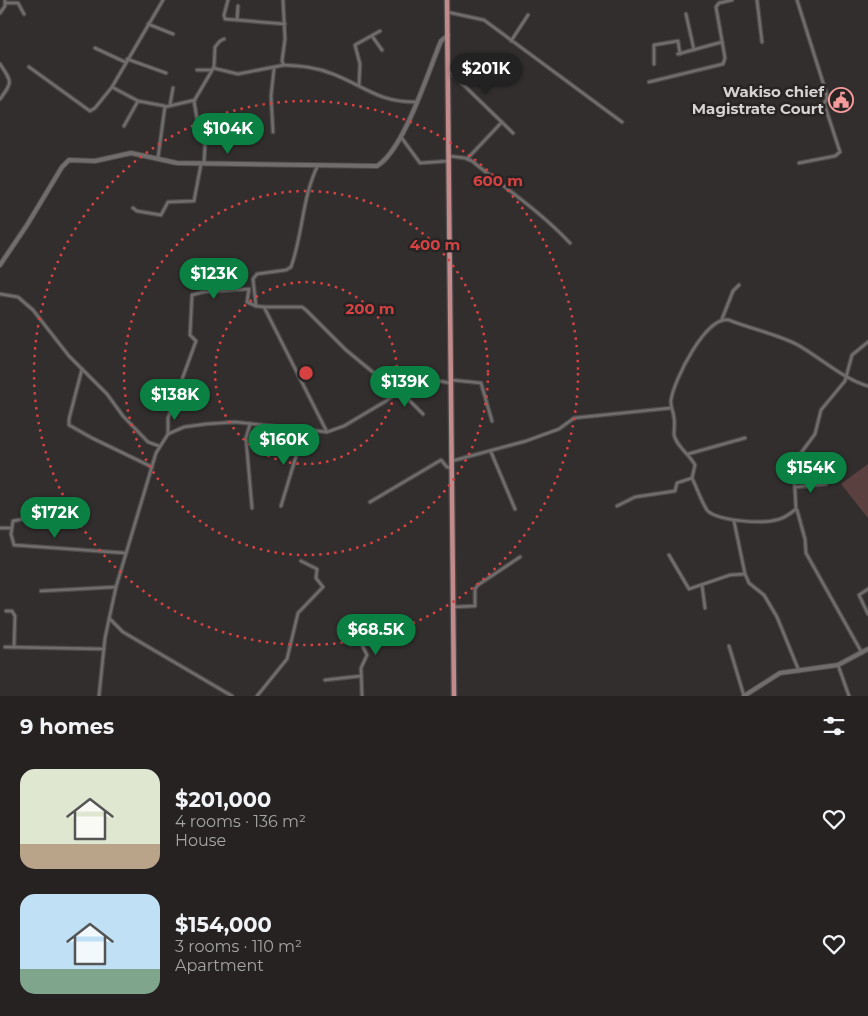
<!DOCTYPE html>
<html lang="en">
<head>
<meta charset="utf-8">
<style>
  body { margin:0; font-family:Montserrat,sans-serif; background:#2e2a2a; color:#f1f3f6; height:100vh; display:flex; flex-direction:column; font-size:19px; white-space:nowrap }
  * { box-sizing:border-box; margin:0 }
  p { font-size:16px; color:#a4a4a5 }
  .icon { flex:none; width:28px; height:28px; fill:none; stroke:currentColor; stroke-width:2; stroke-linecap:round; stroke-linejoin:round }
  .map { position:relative; height:696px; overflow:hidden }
  .drawer { display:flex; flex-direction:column; background:#262222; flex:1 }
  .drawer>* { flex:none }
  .price { position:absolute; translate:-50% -42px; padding:0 11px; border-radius:18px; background:#0b8043; color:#fff; font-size:16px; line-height:32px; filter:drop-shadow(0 1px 2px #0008) }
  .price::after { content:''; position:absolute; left:50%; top:30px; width:15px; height:11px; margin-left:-8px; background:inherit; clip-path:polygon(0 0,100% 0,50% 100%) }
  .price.selected { background:#222; color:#fff }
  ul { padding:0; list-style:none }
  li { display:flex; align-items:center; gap:15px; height:125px; padding:0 20px }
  li span { display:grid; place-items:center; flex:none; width:140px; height:100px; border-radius:15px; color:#555 }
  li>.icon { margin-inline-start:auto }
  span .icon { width:60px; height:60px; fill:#fffc; stroke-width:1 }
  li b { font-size:21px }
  h2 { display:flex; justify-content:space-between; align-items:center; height:60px; padding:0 20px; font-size:21px }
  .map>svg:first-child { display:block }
  .green { fill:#5b4040 }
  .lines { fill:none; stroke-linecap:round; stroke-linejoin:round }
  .street-casing { stroke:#4e4b4b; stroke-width:5 }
  .secondary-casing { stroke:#4e4b4b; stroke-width:6 }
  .primary-casing { stroke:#4e4b4b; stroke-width:7 }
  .street { stroke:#716d6d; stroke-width:2.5 }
  .secondary { stroke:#716d6d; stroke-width:4 }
  .primary { stroke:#c28a8b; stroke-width:4.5 }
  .ring { fill:none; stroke:#d64242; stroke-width:2.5; stroke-dasharray:2.5 5 }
  .labels { text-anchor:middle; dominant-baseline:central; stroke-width:5; stroke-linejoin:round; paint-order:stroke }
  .poi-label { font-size:15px; font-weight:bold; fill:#d5d2d2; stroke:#282424; text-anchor:end }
  .centre { fill:#d64242; stroke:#282424; stroke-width:2.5 }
  .ring-label { font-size:15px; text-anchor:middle; font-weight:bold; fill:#d64242; stroke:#282424; stroke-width:5; stroke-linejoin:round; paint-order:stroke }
</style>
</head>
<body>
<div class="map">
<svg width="868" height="696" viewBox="0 0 868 696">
  <rect width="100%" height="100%" fill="#322e2e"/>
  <path class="green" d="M868 464V518L841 484Z"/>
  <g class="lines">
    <defs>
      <g id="street">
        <path d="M228 0 224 15 225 19 285 24"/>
        <path d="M283 0 285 39 282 61 284 65C301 66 316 67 333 74 366 87 378 102 416 102"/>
        <path d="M757 0 762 42"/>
        <path d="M797 0 826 92 827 99 824 103 840 152 835 156 799 163"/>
        <path d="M6 3H18L24 14"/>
        <path d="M447 12 484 20 622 122"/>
        <path d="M0 13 5 6V0"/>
        <path d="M686 14 694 50"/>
        <path d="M237 20 238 6"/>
        <path d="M148 24 173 34"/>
        <path d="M372 36 382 50"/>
        <path d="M511 41 528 15"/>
        <path d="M95 48 125 62"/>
        <path d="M678 54 722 42"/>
        <path d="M127 59 166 73"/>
        <path d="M0 64C12 82 13 82 0 99"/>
        <path d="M654 64V45L678 41 680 54"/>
        <path d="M29 67 90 111 95 108 112 87"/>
        <path d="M213 68 238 74 284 65"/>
        <path d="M197 70H210"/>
        <path d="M448 70 513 133"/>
        <path d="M649 82 723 64 725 58 716 7 719 3 732 0"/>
        <path d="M359 85 360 64 355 45 380 31"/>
        <path d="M827 99 844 94"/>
        <path d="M170 105 173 88"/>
        <path d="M165 107 195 100"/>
        <path d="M124 126 138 101"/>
        <path d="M273 132 271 96 274 69"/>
        <path d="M401 137 420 163 449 161"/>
        <path d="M205 141 221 139"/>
        <path d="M449 156 465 158 472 161C505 188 541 212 570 243"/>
        <path d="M158 158 165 106 138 101 112 87 163 0"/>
        <path d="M467 159 502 122"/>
        <path d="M204 163 205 146 197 119 194 101 214 67 215 47 220 41 224 39"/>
        <path d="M318 165C302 197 303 234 291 267L286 270 257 274 253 279 256 306 264 307 327 432"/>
        <path d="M133 208 137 211 161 215 168 202 194 201 201 164"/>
        <path d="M0 294 18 297 33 310 69 356 107 394 123 416 148 442 159 446"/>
        <path d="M264 307H302L306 310 346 350 397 392"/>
        <path d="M722 319 733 291 739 285"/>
        <path d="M868 342 852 355 845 381 821 410 815 434 798 457 794 472 796 509C790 514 783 519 776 520 762 524 716 521 707 510 701 501 697 488 692 478L695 465C690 455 675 445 674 434 674 429 675 423 674 418 674 412 670 407 671 400 674 380 706 315 729 320 751 329 777 334 798 345 819 357 845 380 868 386"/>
        <path d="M82 369 69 419V425L92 438 152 467"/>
        <path d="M452 380 481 383 492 421"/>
        <path d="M399 390 423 414"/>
        <path d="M250 424 246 438 252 508"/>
        <path d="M168 434V418L196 341 190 335 192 295 203 292 249 289 247 302 256 306"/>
        <path d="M491 452 515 509"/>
        <path d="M688 454 745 438"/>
        <path d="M452 461 526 441 559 429 574 418 671 408"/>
        <path d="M795 487 826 484"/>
        <path d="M370 502 441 460 447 467 452 468"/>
        <path d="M281 506 304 430"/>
        <path d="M617 506 635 497 675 491 677 483 692 478"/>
        <path d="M797 510 805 539 806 553 862 653"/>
        <path d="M48 519 33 517 13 521 11 534 14 545 125 553"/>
        <path d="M734 521 745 574 749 583 764 595 777 617 799 671"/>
        <path d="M0 528H11"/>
        <path d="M669 555 689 589 730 575 745 574"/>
        <path d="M702 585 705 608"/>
        <path d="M868 589 859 595 868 614"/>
        <path d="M41 591 116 587"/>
        <path d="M453 607 475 606V589L478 585 520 557"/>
        <path d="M6 611H12L15 616 14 647"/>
        <path d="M109 618 123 632 232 696"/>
        <path d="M350 644 361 643 367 655 361 668 362 696"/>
        <path d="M729 646 744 696"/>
        <path d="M5 647 104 649"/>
        <path d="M838 665 849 696"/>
        <path d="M325 680 361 676"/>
        <path d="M99 696 105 638 116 587 156 453 168 434 184 427 206 424 235 422 327 432 344 426 386 401 413 380 428 379 450 383"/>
        <path d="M257 696 287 659 298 613 323 587 316 578 317 569 301 561"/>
      </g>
      <g id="secondary">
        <path d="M0 265 27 225 62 167 69 160 95 161 131 153 177 163 377 166C404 150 428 72 441 41L448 35"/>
        <path d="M744 696 780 673 838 665 868 649"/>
      </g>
      <path id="primary" d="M447 0 454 696"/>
    </defs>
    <use href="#street" class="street-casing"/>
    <use href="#secondary" class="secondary-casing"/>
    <use href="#primary" class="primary-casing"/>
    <use href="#street" class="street"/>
    <use href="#secondary" class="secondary"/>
    <use href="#primary" class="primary"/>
  </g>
  <g class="ring">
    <circle cx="306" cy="373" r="91"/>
    <circle cx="306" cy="373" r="182"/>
    <circle cx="306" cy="373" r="272"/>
  </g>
  <defs>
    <symbol id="civic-ring" viewBox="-11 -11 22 22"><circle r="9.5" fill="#282424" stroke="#f59b9c" stroke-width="1.5"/><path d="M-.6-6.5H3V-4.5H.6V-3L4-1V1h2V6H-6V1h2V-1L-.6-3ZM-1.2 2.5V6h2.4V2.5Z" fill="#f59b9c"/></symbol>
  </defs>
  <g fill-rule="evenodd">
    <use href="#civic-ring" x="827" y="86" width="28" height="28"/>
  </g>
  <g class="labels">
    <g class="poi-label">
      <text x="824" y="91">Wakiso chief<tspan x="824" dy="17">Magistrate Court</tspan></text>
    </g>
  </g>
  <circle cx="306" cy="373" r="8" class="centre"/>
  <g class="ring-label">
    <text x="498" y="186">600 m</text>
    <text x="435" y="250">400 m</text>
    <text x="370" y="314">200 m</text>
  </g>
</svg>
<b class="price selected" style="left:486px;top:95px">$201K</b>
<b class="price" style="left:228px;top:155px">$104K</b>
<b class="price" style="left:214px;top:300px">$123K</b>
<b class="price" style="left:405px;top:408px">$139K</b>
<b class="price" style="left:175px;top:421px">$138K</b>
<b class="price" style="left:284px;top:466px">$160K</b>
<b class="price" style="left:811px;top:494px">$154K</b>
<b class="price" style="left:55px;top:539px">$172K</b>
<b class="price" style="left:376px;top:656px">$68.5K</b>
</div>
<section class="drawer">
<h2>9 homes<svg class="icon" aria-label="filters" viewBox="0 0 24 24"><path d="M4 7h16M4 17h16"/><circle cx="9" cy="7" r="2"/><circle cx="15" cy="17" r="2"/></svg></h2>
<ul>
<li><span style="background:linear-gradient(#dfe7d0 75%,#b9a48a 0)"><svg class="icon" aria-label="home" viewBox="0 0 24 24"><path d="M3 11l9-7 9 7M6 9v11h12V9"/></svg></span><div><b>$201,000</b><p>4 rooms · 136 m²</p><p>House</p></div><svg class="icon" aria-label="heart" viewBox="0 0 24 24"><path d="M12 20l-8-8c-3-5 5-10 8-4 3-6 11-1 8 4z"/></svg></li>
<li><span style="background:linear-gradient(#bfe0f5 75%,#7fa58c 0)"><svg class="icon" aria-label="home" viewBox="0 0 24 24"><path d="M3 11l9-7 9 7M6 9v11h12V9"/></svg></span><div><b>$154,000</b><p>3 rooms · 110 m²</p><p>Apartment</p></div><svg class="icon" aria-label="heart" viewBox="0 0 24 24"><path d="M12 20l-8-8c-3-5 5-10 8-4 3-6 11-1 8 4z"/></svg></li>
</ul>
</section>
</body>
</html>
